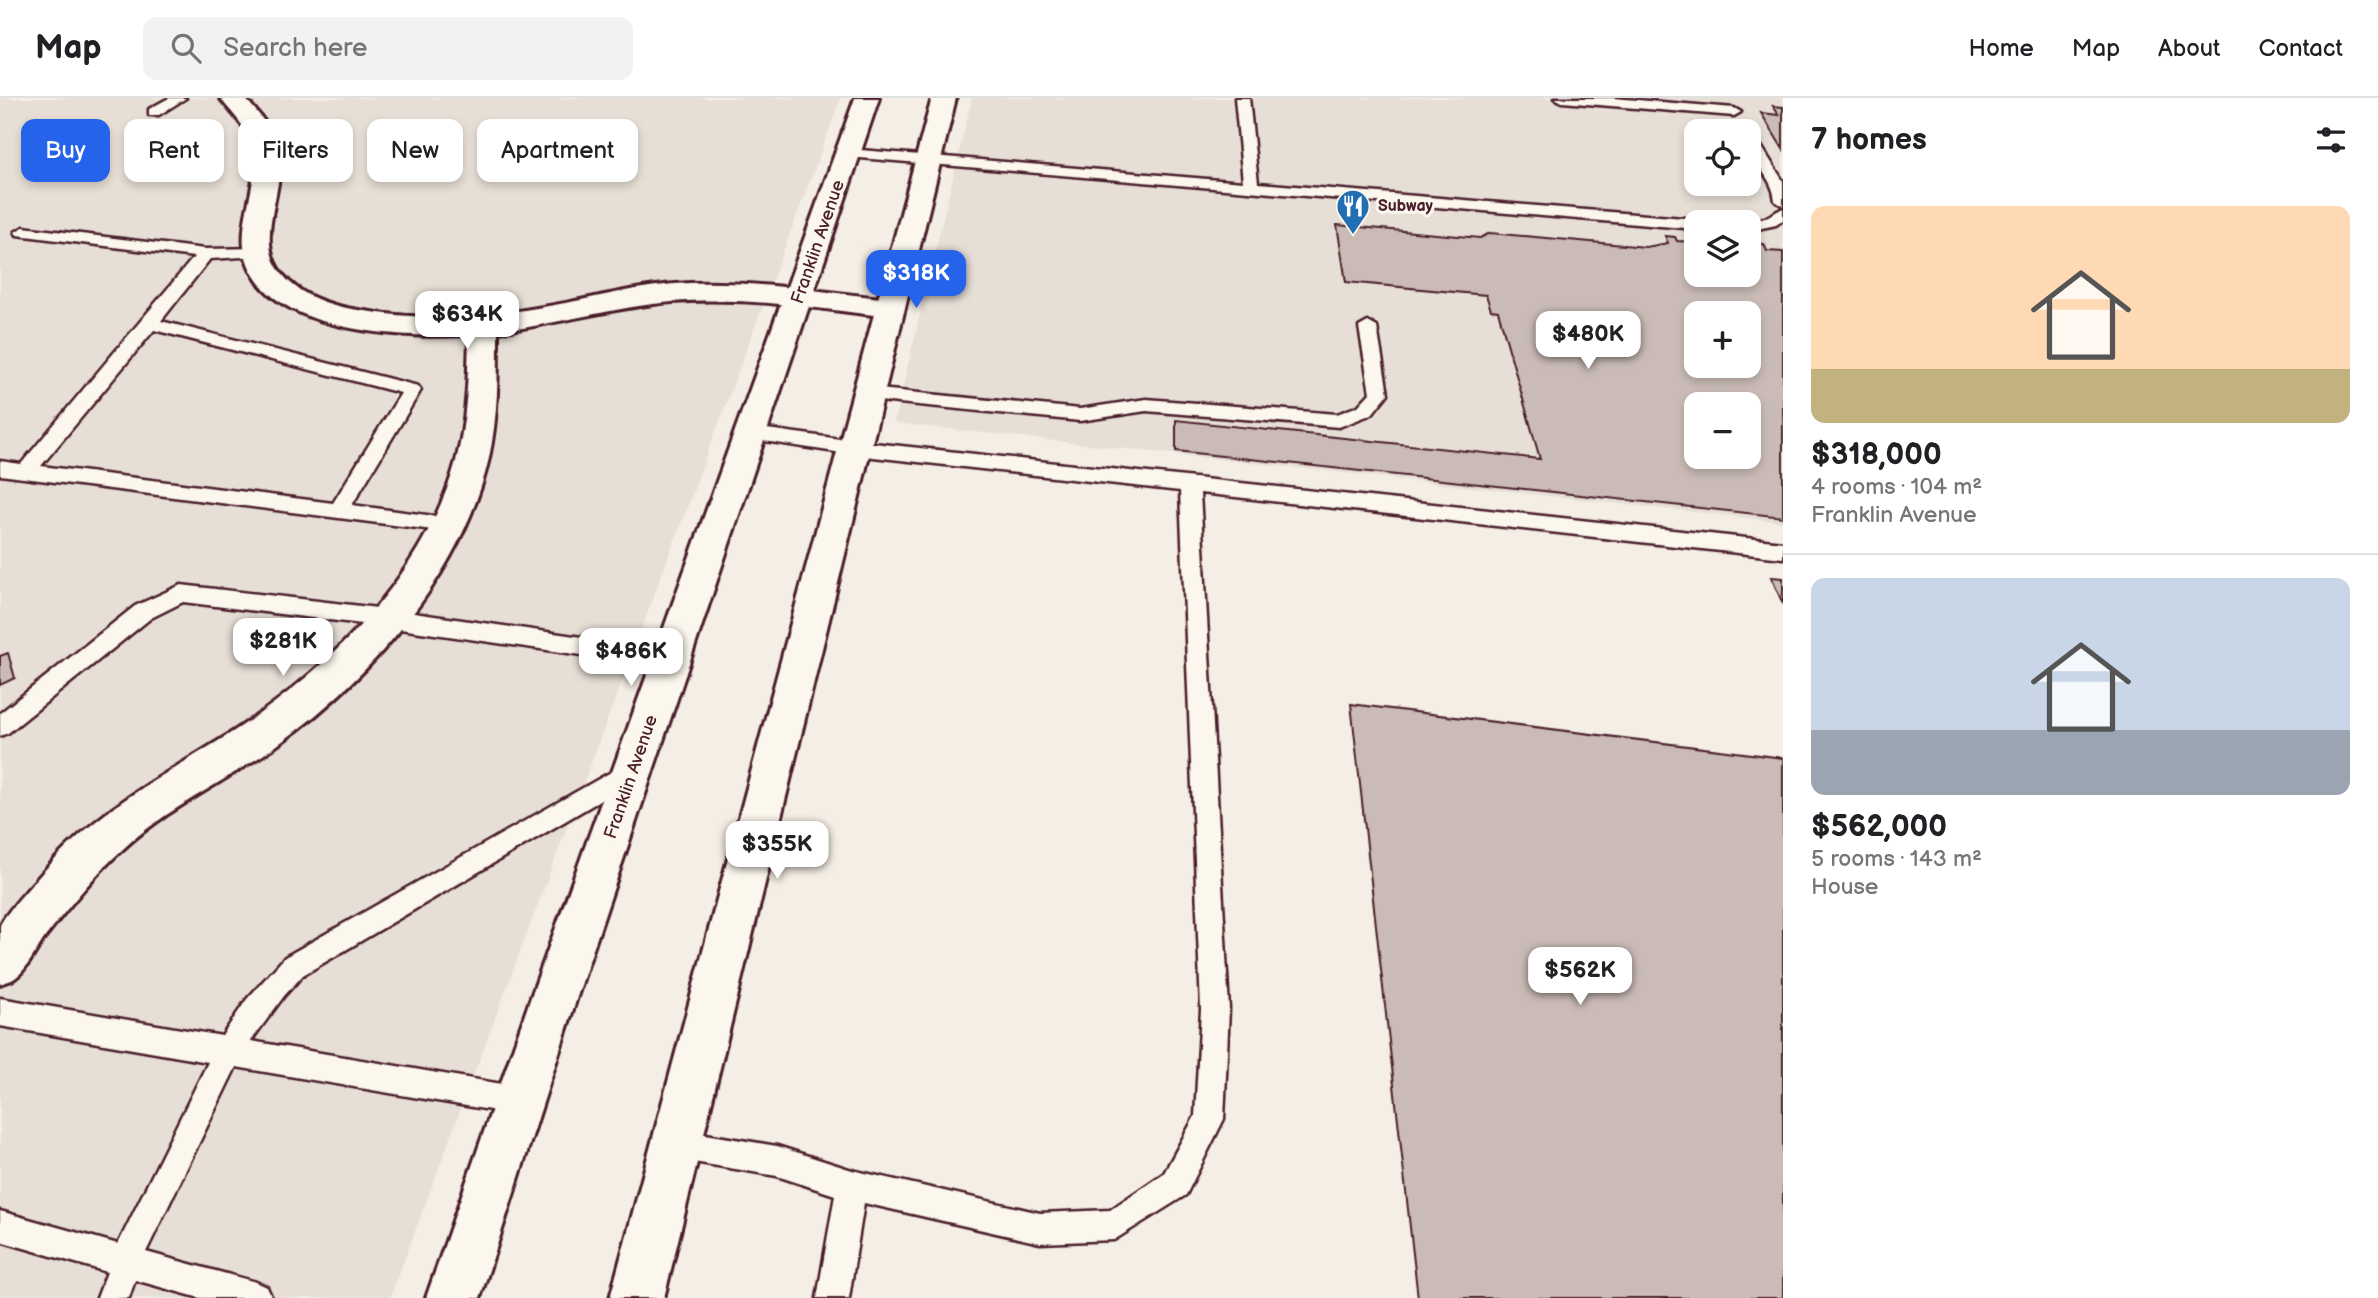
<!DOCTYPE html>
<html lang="en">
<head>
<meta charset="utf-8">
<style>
  body { margin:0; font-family:"Balsamiq Sans",sans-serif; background:#f2f2f2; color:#202124; height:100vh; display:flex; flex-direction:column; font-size:26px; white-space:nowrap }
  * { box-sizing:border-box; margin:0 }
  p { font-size:23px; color:#757577 }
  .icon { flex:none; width:38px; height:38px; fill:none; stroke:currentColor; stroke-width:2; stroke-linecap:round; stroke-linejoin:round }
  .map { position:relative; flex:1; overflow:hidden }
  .drawer { display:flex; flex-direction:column; background:#fff; width:595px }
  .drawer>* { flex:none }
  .top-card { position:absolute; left:21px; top:21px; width:665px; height:63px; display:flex; gap:14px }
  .buttons { position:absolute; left:1684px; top:21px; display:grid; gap:14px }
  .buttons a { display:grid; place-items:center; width:77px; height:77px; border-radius:14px; background:#fff; box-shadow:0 4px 10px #0003; font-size:35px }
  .price { position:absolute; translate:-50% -60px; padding:0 16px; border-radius:14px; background:#fff; color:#222; font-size:23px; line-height:46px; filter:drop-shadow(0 2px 4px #0008) }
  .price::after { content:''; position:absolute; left:50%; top:42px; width:21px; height:16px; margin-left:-10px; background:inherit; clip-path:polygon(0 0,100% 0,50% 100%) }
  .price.active { background:#2563eb; color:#fff }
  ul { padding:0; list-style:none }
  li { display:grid; align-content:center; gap:14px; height:371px; padding:0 28px }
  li+li { border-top:2px solid #e0e0e0 }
  li span { display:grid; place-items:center; height:217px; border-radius:14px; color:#555 }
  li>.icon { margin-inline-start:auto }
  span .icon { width:126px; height:126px; fill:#fffc; stroke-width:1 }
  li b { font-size:30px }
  h2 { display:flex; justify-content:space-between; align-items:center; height:84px; padding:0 28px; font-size:30px }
  .tag { padding:0 24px; border-radius:14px; background:#fff; box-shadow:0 4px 10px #0003; font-size:24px; line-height:63px }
  .tag.active { background:#2563eb; color:#fff }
  header { display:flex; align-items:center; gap:42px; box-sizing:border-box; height:98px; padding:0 35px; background:#fff; border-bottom:2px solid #e0e0e0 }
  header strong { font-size:33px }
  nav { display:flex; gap:38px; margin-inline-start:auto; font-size:24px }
  .search { width:490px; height:63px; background:#f2f2f2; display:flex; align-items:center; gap:18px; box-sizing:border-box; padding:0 24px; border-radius:14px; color:#757577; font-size:26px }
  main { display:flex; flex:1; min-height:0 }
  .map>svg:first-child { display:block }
  .built { fill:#e7dfd6; fill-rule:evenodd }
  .building { fill:#cabbb6; stroke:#4a1f2b; stroke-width:2; fill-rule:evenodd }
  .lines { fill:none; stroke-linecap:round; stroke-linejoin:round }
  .lane-casing { stroke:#4a1f2b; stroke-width:5 }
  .street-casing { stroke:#4a1f2b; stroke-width:6 }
  .secondary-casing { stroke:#4a1f2b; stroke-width:6 }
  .lane { fill:#fbf7ec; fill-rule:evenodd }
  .street { fill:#fbf7ec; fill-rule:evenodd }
  .secondary { fill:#fbf7ec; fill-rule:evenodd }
  .labels { text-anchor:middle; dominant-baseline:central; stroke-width:6; stroke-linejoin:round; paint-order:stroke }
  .far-poi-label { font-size:16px; font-weight:bold; fill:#4a1f2b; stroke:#fbf7ec; text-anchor:start }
  .street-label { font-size:18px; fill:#4a1f2b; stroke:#fbf7ec }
</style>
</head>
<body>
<header>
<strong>Map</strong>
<div class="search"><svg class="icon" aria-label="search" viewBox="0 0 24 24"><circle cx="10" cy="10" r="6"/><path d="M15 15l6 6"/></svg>Search here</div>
<nav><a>Home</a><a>Map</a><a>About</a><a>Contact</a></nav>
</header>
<main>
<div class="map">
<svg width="1783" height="1200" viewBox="0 0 1783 1200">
  <rect width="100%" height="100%" fill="#f4eee4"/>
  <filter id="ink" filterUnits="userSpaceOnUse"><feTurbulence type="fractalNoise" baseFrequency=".0143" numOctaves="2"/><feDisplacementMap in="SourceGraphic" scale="14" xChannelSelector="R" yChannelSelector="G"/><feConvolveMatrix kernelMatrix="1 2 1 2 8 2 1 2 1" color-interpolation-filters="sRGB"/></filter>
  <g filter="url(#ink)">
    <g class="built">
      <path d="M0 0H841L390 1200H0Z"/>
      <path d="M972 0H1783V424L894 325ZM1696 33H1748V86H1696ZM1696 124H1748V177H1696ZM1696 215H1748V268H1696ZM1696 306H1748V359H1696Z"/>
    </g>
    <g class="building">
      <path d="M1773 8 1783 9V51L1761 15 1779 17Z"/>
      <path d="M1337 127 1480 140 1490 135 1646 149 1668 145 1665 138 1675 139 1677 143 1696 144V177H1748V149H1755L1753 145 1764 146 1767 153 1783 154V419L1176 353V322L1540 361 1498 213 1491 212 1486 197 1346 184ZM1696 215H1748V268H1696ZM1696 306H1748V359H1696Z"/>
      <path d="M1771 479 1783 480V506Z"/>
      <path d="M8 555 15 580 0 587V558Z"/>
      <path d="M1351 606 1783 660V1200H1418Z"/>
    </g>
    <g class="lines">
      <defs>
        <g id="lane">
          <path d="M169 0H186L159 17H149V11Z"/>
          <path d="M1235 0H1249L1258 85 1696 121 1703 124H1696V131L848 59 841 55 848 51 1243 84Z"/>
          <path d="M1555 0H1613L1734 10 1741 14 1734 18 1562 4Z"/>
          <path d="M1748 34 1753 35 1783 83V108L1775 103C1773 76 1748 66 1748 34Z"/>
          <path d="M1783 110V122L1776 127 1748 133V124H1744L1765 120Z"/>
          <path d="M23 129 205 151 264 150 266 153 264 156 258 158 210 161 161 223 418 288 421 292 352 407 449 420 456 422 459 427 456 432 449 434 0 377V363L21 366 194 159 17 137 15 134ZM154 232 401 295 333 405 41 368Z"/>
          <path d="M1368 224 1377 229 1388 296 1372 316 1339 329 1146 313 1080 323 869 302 860 296 869 290 1080 311 1146 301 1337 316 1358 308 1370 295 1359 229Z"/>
          <path d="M752 329 855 343 1783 444V460L1200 395 1229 911 1224 1021 1186 1097 1114 1142 1040 1145 864 1105 849 1200H817L835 1097 777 1078 676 1061 666 1056 661 1046 666 1036 676 1031 777 1048 852 1072 1040 1115 1110 1112 1164 1075 1195 1018 1201 911 1180 393 855 357 745 340 743 335 745 330Z"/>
          <path d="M181 487 386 511 672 552 680 555 683 561 680 567 672 570 386 529 183 504 151 520 8 635 0 638V615L135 508Z"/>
          <path d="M634 661 642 664 646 671 642 678 303 877 284 898 251 943 519 989 529 993 533 1003 529 1013 519 1017 236 969 146 1154 256 1184 267 1189 272 1200H200L135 1182 129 1200H97L107 1174 0 1143V1113L118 1146 208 964 0 928V900L222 938 247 901 285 859Z"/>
        </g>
        <path id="street" d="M220 0H245C259 16 277 36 279 58 284 97 253 143 283 177 301 199 332 208 358 212 420 223 482 220 543 209 592 201 640 187 690 185 757 183 824 194 891 201L901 204 905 210 901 216 891 219C819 211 745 198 672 204 614 209 557 226 498 234 498 276 498 319 489 360 463 474 373 578 280 645 229 682 170 708 123 751 94 777 70 807 46 838 37 850 27 872 15 880 11 883 4 884 0 886 0 871 0 841 0 828 4 815 53 763 65 751 115 701 175 671 234 633 330 571 425 476 456 363 467 322 468 279 469 237 404 240 255 236 244 149 240 113 265 73 249 39 242 24 230 13 220 0Z"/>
        <g id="secondary">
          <path d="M855 0H879L578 896 480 1200H426L532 896Z"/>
          <path d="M932 0H956L664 1200H610Z"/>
        </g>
      </defs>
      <use href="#lane" class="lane-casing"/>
      <use href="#street" class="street-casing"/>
      <use href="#secondary" class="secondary-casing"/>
      <use href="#lane" class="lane"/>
      <use href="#street" class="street"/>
      <use href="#secondary" class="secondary"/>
    </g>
  </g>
  <defs>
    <symbol id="restaurant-pin" viewBox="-11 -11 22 30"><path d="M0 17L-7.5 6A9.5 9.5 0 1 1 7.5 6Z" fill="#1f6fb2" stroke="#fbf7ec"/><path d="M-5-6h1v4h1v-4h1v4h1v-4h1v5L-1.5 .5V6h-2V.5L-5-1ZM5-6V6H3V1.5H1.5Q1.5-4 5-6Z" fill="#fff"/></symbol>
  </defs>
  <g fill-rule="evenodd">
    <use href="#restaurant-pin" x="1334" y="89" width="38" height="52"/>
  </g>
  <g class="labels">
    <g class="far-poi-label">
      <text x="1378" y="108">Subway</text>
    </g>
    <g class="street-label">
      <text transform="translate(818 144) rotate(-71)">Franklin Avenue</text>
      <text transform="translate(631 679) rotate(-71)">Franklin Avenue</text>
    </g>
  </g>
</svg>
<div class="buttons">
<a><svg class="icon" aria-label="locate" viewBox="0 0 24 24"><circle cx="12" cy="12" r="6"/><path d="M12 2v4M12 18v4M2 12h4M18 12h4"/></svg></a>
<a><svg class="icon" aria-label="layers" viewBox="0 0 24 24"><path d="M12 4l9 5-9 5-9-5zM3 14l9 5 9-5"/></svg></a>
<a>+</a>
<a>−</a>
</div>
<b class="price active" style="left:916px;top:212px">$318K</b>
<b class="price" style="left:467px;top:253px">$634K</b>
<b class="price" style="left:1588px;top:273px">$480K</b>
<b class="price" style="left:283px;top:580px">$281K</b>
<b class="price" style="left:631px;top:590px">$486K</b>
<b class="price" style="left:777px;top:783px">$355K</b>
<b class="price" style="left:1580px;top:909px">$562K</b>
<div class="top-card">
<a class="tag active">Buy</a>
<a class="tag">Rent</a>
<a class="tag">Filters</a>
<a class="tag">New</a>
<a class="tag">Apartment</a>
</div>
</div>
<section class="drawer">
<h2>7 homes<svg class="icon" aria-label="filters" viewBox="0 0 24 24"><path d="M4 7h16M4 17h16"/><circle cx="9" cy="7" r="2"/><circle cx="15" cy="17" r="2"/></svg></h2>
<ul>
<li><span style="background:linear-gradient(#ffd9b3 75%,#c2b280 0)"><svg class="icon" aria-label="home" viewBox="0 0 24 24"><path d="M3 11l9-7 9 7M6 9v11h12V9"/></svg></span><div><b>$318,000</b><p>4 rooms · 104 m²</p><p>Franklin Avenue</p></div></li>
<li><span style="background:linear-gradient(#c9d6e8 70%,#9aa5b1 0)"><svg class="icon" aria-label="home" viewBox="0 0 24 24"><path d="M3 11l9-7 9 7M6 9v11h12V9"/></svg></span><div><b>$562,000</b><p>5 rooms · 143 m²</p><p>House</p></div></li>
</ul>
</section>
</main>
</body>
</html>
